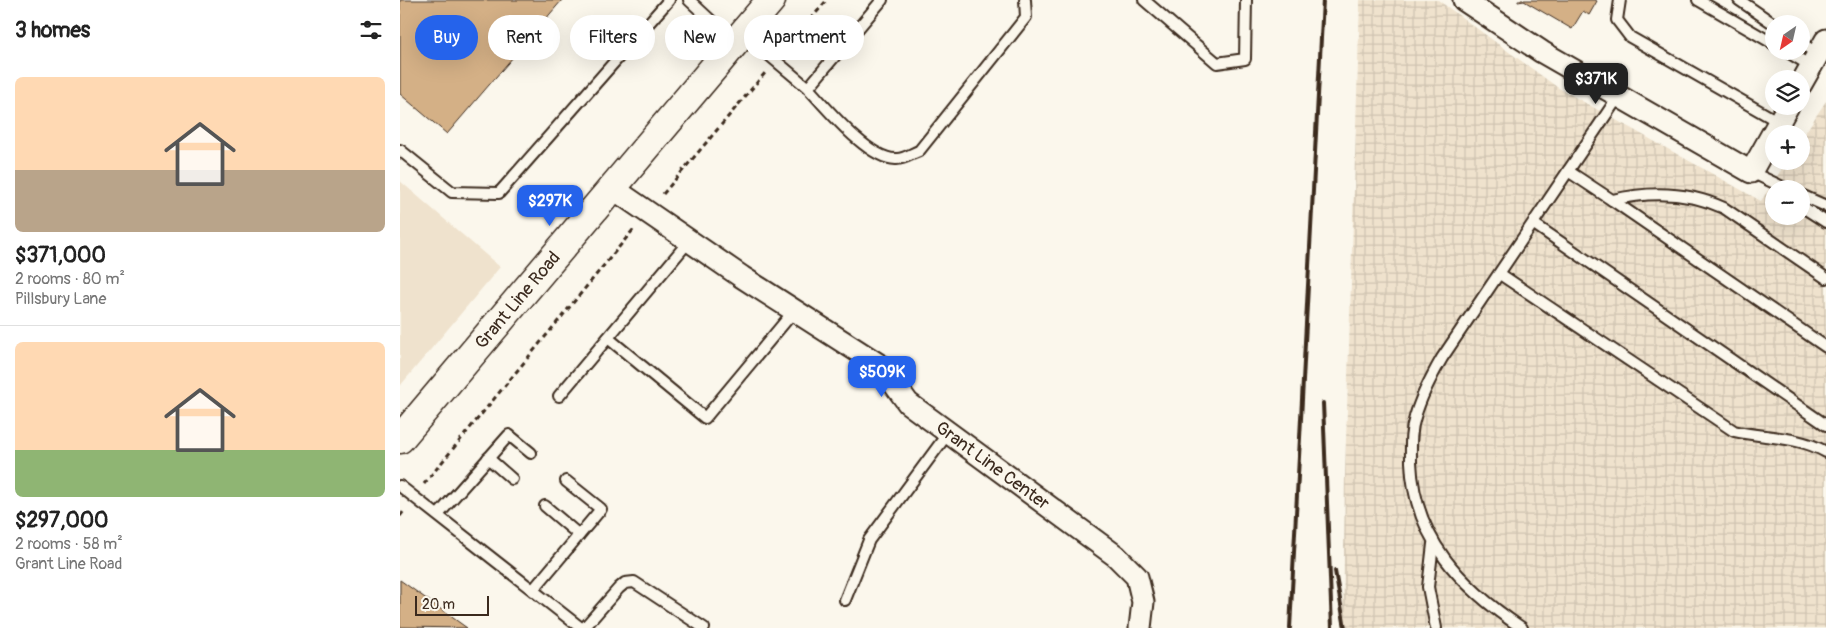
<!DOCTYPE html>
<html lang="en">
<head>
<meta charset="utf-8">
<style>
  body { margin:0; font-family:Pangolin,sans-serif; background:#f6f6f6; color:#222; height:100vh; display:flex; flex-direction:column; font-size:19px; white-space:nowrap }
  * { box-sizing:border-box; margin:0 }
  p { font-size:16px; color:#767676 }
  .icon { flex:none; width:28px; height:28px; fill:none; stroke:currentColor; stroke-width:2; stroke-linecap:round; stroke-linejoin:round }
  .map { position:relative; flex:1; overflow:hidden }
  .drawer { display:flex; flex-direction:column; background:#fff; width:400px }
  .drawer>* { flex:none }
  .banner { position:absolute; left:15px; top:15px; width:475px; height:45px; display:flex; gap:10px }
  .needle { width:32px; rotate:214deg }
  .controls { position:absolute; left:1365px; top:15px; display:grid; gap:10px }
  .controls a { display:grid; place-items:center; width:45px; height:45px; border-radius:50%; background:#fff; box-shadow:0 5px 20px #0002; font-size:25px }
  .scale { position:absolute; left:15px; bottom:12px; width:74px; box-sizing:border-box; padding-left:5px; border:2px solid #3b2a1e; border-top:0; font-size:14px; line-height:18px; white-space:nowrap; color:#3b2a1e; -webkit-text-stroke:4px #fbf7ec; paint-order:stroke }
  .price { position:absolute; translate:-50% -42px; padding:0 11px; border-radius:10px; background:#2563eb; color:#fff; font-size:16px; line-height:32px; filter:drop-shadow(0 1px 2px #0008) }
  .price::after { content:''; position:absolute; left:50%; top:30px; width:15px; height:11px; margin-left:-8px; background:inherit; clip-path:polygon(0 0,100% 0,50% 100%) }
  .price.active { background:#222; color:#fff }
  ul { padding:0; list-style:none }
  li { display:grid; align-content:center; gap:10px; height:265px; padding:0 15px }
  li+li { border-top:1px solid #e0e0e0 }
  li span { display:grid; place-items:center; height:155px; border-radius:8px; color:#555 }
  li>.icon { margin-inline-start:auto }
  span .icon { width:90px; height:90px; fill:#fffc; stroke-width:1 }
  li b { font-size:21px }
  h2 { display:flex; justify-content:space-between; align-items:center; height:60px; padding:0 15px; font-size:21px }
  .tag { padding:0 18px; border-radius:22px; background:#fff; box-shadow:0 5px 20px #0002; font-size:18px; line-height:45px }
  .tag.active { background:#2563eb; color:#fff }
  main { display:flex; flex:1; min-height:0 }
  .map>svg:first-child { display:block }
  .built { fill:#efe2cd }
  .industrial { fill:url(#industrial-grid); fill-rule:evenodd }
  .building { fill:#d4b086; stroke:#3b2a1e }
  .lines { fill:none; stroke-linecap:round; stroke-linejoin:round }
  .service-casing { stroke:#3b2a1e; stroke-width:14 }
  .minor-casing { stroke:#3b2a1e; stroke-width:25 }
  .secondary-casing { stroke:#3b2a1e; stroke-width:31 }
  .path { stroke:#3b2a1e; stroke-width:3; stroke-dasharray:5 4; stroke-linecap:butt }
  .service { stroke:#fbf7ec; stroke-width:10 }
  .minor { stroke:#fbf7ec; stroke-width:21 }
  .secondary { stroke:#fbf7ec; stroke-width:28 }
  .rail { stroke:#3b2a1e; stroke-width:4 }
  .labels { text-anchor:middle; dominant-baseline:central; stroke-width:4.5; stroke-linejoin:round; paint-order:stroke }
  .street-label { font-size:18px; fill:#3b2a1e; stroke:#fbf7ec }
</style>
</head>
<body>
<main>
<section class="drawer">
<h2>3 homes<svg class="icon" aria-label="filters" viewBox="0 0 24 24"><path d="M4 7h16M4 17h16"/><circle cx="9" cy="7" r="2"/><circle cx="15" cy="17" r="2"/></svg></h2>
<ul>
<li><span style="background:linear-gradient(#ffd9b3 60%,#b9a48a 0)"><svg class="icon" aria-label="home" viewBox="0 0 24 24"><path d="M3 11l9-7 9 7M6 9v11h12V9"/></svg></span><div><b>$371,000</b><p>2 rooms · 80 m²</p><p>Pillsbury Lane</p></div></li>
<li><span style="background:linear-gradient(#ffd9b3 70%,#8fb573 0)"><svg class="icon" aria-label="home" viewBox="0 0 24 24"><path d="M3 11l9-7 9 7M6 9v11h12V9"/></svg></span><div><b>$297,000</b><p>2 rooms · 58 m²</p><p>Grant Line Road</p></div></li>
</ul>
</section>
<div class="map">
<svg width="1426" height="628" viewBox="0 0 1426 628">
  <defs>
    <pattern id="industrial-grid" width="8" height="8" patternUnits="userSpaceOnUse" patternTransform="scale(1.25)"><rect width="8" height="8" fill="#efe2cd"/><path d="M0 4h8M4 0v8" fill="none" stroke="#cec2b0"/></pattern>
  </defs>
  <rect width="100%" height="100%" fill="#fbf7ec"/>
  <filter id="ink" filterUnits="userSpaceOnUse"><feTurbulence type="fractalNoise" baseFrequency=".02" numOctaves="2"/><feDisplacementMap in="SourceGraphic" scale="10" xChannelSelector="R" yChannelSelector="G"/><feConvolveMatrix kernelMatrix="1 2 1 2 8 2 1 2 1" color-interpolation-filters="sRGB"/></filter>
  <g filter="url(#ink)">
    <path class="built" d="M0 181 100 267 0 386Z"/>
    <path class="industrial" d="M960 0H1038L1157 87 1361 201 1387 161H1401V139L1426 101V628H943L945 472ZM1374 189H1401V216H1374Z"/>
    <g class="building">
      <path d="M0 0H162L47 134 0 94Z"/>
      <path d="M1118 0H1195L1197 1 1189 15 1183 11 1172 29 1124 1 1118 2Z"/>
      <path d="M0 580 67 628 0 627Z"/>
    </g>
    <g class="lines">
      <defs>
        <g id="service">
          <path d="M289 0 334 42"/>
          <path d="M744 0 817 63 845 59 846 0"/>
          <path d="M1220 0 1217 20 1230 37 1379 122"/>
          <path d="M1298 0 1374 44"/>
          <path d="M1339 0 1374 24"/>
          <path d="M344 34 408 88 482 0"/>
          <path d="M1401 43 1418 54"/>
          <path d="M1386 51 1411 66"/>
          <path d="M408 88C426 107 469 161 497 159 504 159 513 153 519 151L626 17 625 0"/>
          <path d="M0 150 52 192 99 193 269 0"/>
          <path d="M1168 171 1212 200C1250 191 1287 191 1324 208L1426 278"/>
          <path d="M1351 172 1387 189"/>
          <path d="M1401 195 1426 206"/>
          <path d="M1212 200 1426 347"/>
          <path d="M1401 206 1426 222"/>
          <path d="M1134 224 1426 425"/>
          <path d="M1100 274 1334 431C1364 438 1399 436 1426 452"/>
          <path d="M208 338 305 418 394 311"/>
          <path d="M159 396 289 241"/>
          <path d="M88 458 112 479"/>
          <path d="M0 486 181 628"/>
          <path d="M145 506 179 535"/>
          <path d="M38 515 109 435 131 453"/>
          <path d="M1033 544 1028 587 1036 628"/>
          <path d="M133 590 201 509 166 481"/>
          <path d="M445 600 469 540 548 433"/>
          <path d="M184 628 219 588 225 583 234 582 304 628"/>
          <path d="M1122 628C1061 587 1014 539 1011 462 1011 447 1010 432 1015 417 1021 396 1031 377 1042 358L1218 97"/>
        </g>
        <g id="minor">
          <path d="M1064 0 1142 52 1351 172 1388 106"/>
          <path d="M1401 84 1426 40"/>
          <path id="s1" d="M211 187 342 277 481 366 508 403 716 556 737 577 743 602 740 628"/>
        </g>
        <g id="secondary">
          <path id="s2" d="M0 439 371 0"/>
        </g>
      </defs>
      <use href="#service" class="service-casing"/>
      <use href="#minor" class="minor-casing"/>
      <use href="#secondary" class="secondary-casing"/>
      <g class="path">
        <path d="M387 47 427 0"/>
        <path d="M263 194 365 73"/>
        <path d="M24 484 233 230"/>
        <path d="M0 516 4 511"/>
      </g>
      <use href="#service" class="service"/>
      <use href="#minor" class="minor"/>
      <use href="#secondary" class="secondary"/>
      <g class="rail">
        <path d="M923 403 932 628"/>
        <path d="M935 571 945 628"/>
        <path d="M890 628 923 0"/>
      </g>
    </g>
  </g>
  <g class="labels">
    <g class="street-label">
      <text stroke="none"><textPath href="#s2" startOffset="182">Grant Line Road</textPath></text>
      <text stroke="none"><textPath href="#s1" startOffset="475">Grant Line Center</textPath></text>
    </g>
  </g>
</svg>
<div class="controls">
<a><svg class="needle" viewBox="-14 -14 28 28"><path d="M0-13l5 13h-10z" fill="#e53935"/><path d="M0 13l5-13h-10z" fill="#767676"/></svg></a>
<a><svg class="icon" aria-label="layers" viewBox="0 0 24 24"><path d="M12 4l9 5-9 5-9-5zM3 14l9 5 9-5"/></svg></a>
<a>+</a>
<a>−</a>
</div>
<div class="scale">20 m</div>
<b class="price active" style="left:1196px;top:105px">$371K</b>
<b class="price" style="left:150px;top:227px">$297K</b>
<b class="price" style="left:482px;top:398px">$509K</b>
<div class="banner">
<a class="tag active">Buy</a>
<a class="tag">Rent</a>
<a class="tag">Filters</a>
<a class="tag">New</a>
<a class="tag">Apartment</a>
</div>
</div>
</main>
</body>
</html>
